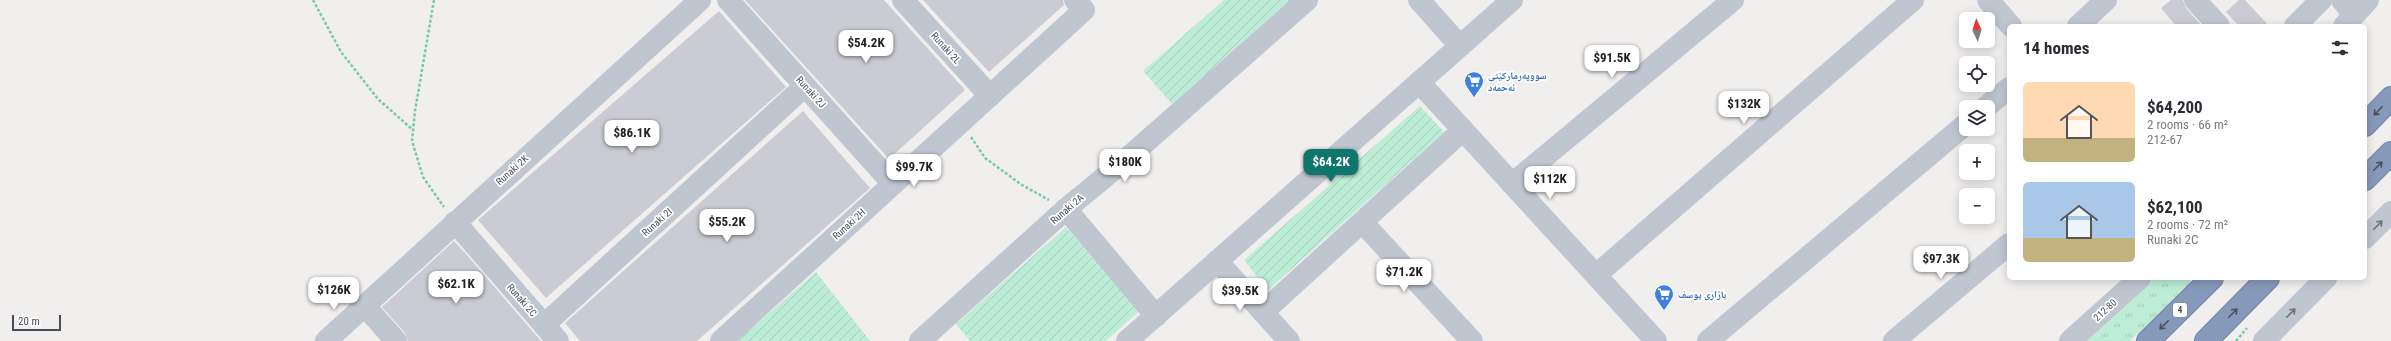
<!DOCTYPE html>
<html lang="en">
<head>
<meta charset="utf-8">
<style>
  body { margin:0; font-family:"Roboto Condensed","Noto Naskh Arabic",sans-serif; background:#f2f2f3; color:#2b2b33; height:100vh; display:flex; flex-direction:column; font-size:15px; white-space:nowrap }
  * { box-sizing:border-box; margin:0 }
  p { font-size:13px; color:#7c7c81 }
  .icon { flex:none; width:22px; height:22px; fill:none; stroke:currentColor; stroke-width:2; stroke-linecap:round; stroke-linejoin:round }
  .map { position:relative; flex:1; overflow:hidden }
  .details { position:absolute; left:2007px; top:24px; width:360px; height:256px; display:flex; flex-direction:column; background:#fff; border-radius:6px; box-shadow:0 2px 10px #0003 }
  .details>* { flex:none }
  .needle { width:26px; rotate:356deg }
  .controls { position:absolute; left:1959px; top:12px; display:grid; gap:8px }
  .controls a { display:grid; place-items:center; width:36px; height:36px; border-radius:6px; background:#fff; box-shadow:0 2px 10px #0003; font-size:20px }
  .scale { position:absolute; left:12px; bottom:10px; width:49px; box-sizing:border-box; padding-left:4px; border:2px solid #474e5b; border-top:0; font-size:11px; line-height:14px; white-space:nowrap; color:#474e5b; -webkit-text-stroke:3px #fff; paint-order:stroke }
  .price { position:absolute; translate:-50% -34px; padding:0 9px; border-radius:8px; background:#fff; color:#222; font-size:13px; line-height:26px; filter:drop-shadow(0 1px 2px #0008) }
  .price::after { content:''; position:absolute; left:50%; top:24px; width:12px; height:9px; margin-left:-6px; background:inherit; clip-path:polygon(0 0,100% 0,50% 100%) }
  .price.on { background:#0f766e; color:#fff }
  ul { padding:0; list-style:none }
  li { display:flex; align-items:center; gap:12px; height:100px; padding:0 16px }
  li span { display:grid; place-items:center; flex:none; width:112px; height:80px; border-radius:6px; color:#555 }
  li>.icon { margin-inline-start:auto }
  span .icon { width:48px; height:48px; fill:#fffc; stroke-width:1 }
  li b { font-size:17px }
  h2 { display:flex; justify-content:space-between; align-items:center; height:48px; padding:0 16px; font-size:17px }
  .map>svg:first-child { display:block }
  .grass { fill:url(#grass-tufts) }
  .garden { fill:url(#garden-furrows) }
  .building { fill:#cbccd3 }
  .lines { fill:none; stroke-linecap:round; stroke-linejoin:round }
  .highway-casing { stroke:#7284a7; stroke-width:24 }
  .path { stroke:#77caad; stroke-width:2.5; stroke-dasharray:3 2; stroke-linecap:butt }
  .minor { stroke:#bfc6d0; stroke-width:22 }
  .highway { stroke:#8799bb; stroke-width:22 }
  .oneway { stroke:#4a5260 }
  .oneway2 { stroke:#6b727e }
  .labels { text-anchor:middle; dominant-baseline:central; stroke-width:3.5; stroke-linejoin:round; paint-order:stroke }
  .shield { fill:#fff; stroke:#7e838c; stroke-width:1 }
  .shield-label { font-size:9px; font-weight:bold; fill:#474e5b }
  .street-label { font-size:10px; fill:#474e5b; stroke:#fff }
  .shop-label { font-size:10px; font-weight:bold; fill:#366cbe; stroke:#fff; text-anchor:start }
</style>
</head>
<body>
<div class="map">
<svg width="2391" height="341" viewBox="0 0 2391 341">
  <defs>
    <pattern id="grass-tufts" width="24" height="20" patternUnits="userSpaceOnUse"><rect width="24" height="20" fill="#beedd7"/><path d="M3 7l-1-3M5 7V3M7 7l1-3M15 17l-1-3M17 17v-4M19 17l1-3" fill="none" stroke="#a5cdbb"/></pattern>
    <pattern id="garden-furrows" width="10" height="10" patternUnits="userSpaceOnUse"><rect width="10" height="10" fill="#beedd7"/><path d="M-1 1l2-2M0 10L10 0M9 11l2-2" fill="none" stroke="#a5cdbb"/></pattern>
  </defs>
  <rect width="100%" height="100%" fill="#f1eeee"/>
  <path class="grass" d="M2148 278H2192L2190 284 2130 341H2081Z"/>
  <g class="garden">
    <path d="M1224 0H1291L1172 104 1143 71Z"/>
    <path d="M1420 106 1444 132 1268 290 1244 260Z"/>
    <path d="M1066 227 1139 311 1106 341H970L956 324Z"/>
    <path d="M816 272 870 341H737Z"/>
  </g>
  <g class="building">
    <path d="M745 0H884L965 90 889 159Z"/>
    <path d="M923 0H1063L1064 5 989 72Z"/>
    <path d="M2171 0H2183L2186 8 2202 26H2176L2161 8Z"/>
    <path d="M2239 0H2245L2269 26H2239L2226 12Z"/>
    <path d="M719 11 786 87 546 298 478 220Z"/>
    <path d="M803 111 870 188 697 341H580L565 323Z"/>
    <path d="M454 241 467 255 541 341H408L405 333 382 307Z"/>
  </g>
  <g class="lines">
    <defs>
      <g id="highway">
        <path d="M2365 125 2391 98"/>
        <path d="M2365 179 2391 153"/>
        <path d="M2148 341 2212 278"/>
        <path d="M2206 341 2268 278"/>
      </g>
    </defs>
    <use href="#highway" class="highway-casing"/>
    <g class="path">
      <path d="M313 0 341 52 378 99 413 130"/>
      <path d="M434 0 415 111 412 141 423 177 444 207"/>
      <path d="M971 137 985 158 1022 185 1049 200"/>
      <path d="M2236 341 2247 328"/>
    </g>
    <g class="minor">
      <path d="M728 0 893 184"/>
      <path d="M903 0 990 96"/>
      <path d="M1419 0 1460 46"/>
      <path d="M1988 0 2011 26"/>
      <path d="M2195 0 2219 26"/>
      <path d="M2342 0 2354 15"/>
      <path d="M2078 26 2106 0"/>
      <path d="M2295 26 2321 0"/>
      <path d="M2344 26 2368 0"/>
      <path d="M1419 82 1656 341"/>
      <path d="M1986 107 2009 88"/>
      <path d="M1512 184 1733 0"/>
      <path d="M1066 209 1156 316"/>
      <path d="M455 222 558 341"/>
      <path d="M1362 222 1472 341"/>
      <path d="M2365 238 2391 212"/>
      <path d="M1217 261 1289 341"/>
      <path d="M1596 275 1913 0"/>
      <path d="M365 306 396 341"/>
      <path d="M1263 312 1463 130"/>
      <path d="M544 325 805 86"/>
      <path d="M326 341 700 0"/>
      <path d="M721 341 1084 10 1075 0"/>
      <path d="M920 341 1066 209 1123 162 1307 0"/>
      <path d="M1127 341 1512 0"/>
      <path d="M1708 341 1966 124"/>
      <path d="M1894 341 2009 244"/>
      <path d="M2070 341 2140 278"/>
      <path d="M2264 341 2326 278"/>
    </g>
    <use href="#highway" class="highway"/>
  </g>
  <defs><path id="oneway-shaft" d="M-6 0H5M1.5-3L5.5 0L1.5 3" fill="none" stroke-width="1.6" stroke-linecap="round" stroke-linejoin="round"/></defs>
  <g class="oneway">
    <use href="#oneway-shaft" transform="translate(2378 111) rotate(134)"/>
    <use href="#oneway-shaft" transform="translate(2378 166) rotate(-45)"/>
    <use href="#oneway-shaft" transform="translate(2233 313) rotate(-45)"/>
    <use href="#oneway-shaft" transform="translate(2164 325) rotate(135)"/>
  </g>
  <g class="oneway2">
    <use href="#oneway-shaft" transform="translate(2378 225) rotate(-45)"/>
    <use href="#oneway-shaft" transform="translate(2291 313) rotate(-45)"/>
  </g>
  <defs>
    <symbol id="supermarket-pin" viewBox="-11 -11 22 30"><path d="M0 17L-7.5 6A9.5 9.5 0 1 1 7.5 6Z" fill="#3f7fe0" stroke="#fff"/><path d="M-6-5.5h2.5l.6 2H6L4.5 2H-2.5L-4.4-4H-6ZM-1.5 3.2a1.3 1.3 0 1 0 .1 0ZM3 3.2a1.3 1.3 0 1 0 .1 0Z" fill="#fff"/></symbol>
  </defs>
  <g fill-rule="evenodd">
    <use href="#supermarket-pin" x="1463" y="70" width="22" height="30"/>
    <use href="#supermarket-pin" x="1653" y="283" width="22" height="30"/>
  </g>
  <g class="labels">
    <rect class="shield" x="2173" y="303" width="14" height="14" rx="3"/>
    <g class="shield-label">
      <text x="2180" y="310">4</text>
    </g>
    <g class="street-label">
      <text transform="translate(946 48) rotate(48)">Runaki 2L</text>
      <text transform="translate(811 92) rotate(48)">Runaki 2J</text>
      <text transform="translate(512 170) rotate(-42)">Runaki 2K</text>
      <text transform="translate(1067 209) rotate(-41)">Runaki 2A</text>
      <text transform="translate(657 222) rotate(-42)">Runaki 2I</text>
      <text transform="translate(849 224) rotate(-42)">Runaki 2H</text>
      <text transform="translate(522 300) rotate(49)">Runaki 2C</text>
      <text transform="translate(2105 310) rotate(-42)">212-80</text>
    </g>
    <g class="shop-label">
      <text x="1488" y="75">سووپەرمارکێتی<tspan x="1488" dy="12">ئەحمەد</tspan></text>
      <text x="1678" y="294">بازاڕی یوسف</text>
    </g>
  </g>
</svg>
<div class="controls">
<a><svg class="needle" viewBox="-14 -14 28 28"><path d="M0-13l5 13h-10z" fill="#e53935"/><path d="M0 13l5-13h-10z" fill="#7c7c81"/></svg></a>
<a><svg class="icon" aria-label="locate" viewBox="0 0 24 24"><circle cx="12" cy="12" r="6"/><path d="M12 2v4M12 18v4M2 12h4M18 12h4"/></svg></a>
<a><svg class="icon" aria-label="layers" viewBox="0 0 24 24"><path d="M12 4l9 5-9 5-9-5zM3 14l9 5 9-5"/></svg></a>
<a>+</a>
<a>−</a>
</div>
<div class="scale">20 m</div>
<b class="price" style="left:866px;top:64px">$54.2K</b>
<b class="price" style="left:1612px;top:79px">$91.5K</b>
<b class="price" style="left:1744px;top:125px">$132K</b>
<b class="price" style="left:632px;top:154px">$86.1K</b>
<b class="price" style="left:1125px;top:183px">$180K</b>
<b class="price on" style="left:1331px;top:183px">$64.2K</b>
<b class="price" style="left:914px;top:188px">$99.7K</b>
<b class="price" style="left:1550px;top:200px">$112K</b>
<b class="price" style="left:727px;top:243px">$55.2K</b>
<b class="price" style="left:1941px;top:280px">$97.3K</b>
<b class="price" style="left:1404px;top:293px">$71.2K</b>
<b class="price" style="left:456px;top:305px">$62.1K</b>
<b class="price" style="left:334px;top:311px">$126K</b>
<b class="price" style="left:1240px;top:312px">$39.5K</b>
<section class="details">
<h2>14 homes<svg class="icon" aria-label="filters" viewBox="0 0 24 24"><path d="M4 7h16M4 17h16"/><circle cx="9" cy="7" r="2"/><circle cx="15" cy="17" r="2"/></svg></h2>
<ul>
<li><span style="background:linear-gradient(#ffd9b3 70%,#c2b280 0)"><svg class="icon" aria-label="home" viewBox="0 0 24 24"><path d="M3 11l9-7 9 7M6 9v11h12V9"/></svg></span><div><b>$64,200</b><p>2 rooms · 66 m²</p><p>212-67</p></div></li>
<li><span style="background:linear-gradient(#a9c7e8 70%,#c2b280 0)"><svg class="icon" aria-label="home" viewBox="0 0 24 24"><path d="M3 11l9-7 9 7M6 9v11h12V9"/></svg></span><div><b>$62,100</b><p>2 rooms · 72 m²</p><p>Runaki 2C</p></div></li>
</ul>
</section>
</div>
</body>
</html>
